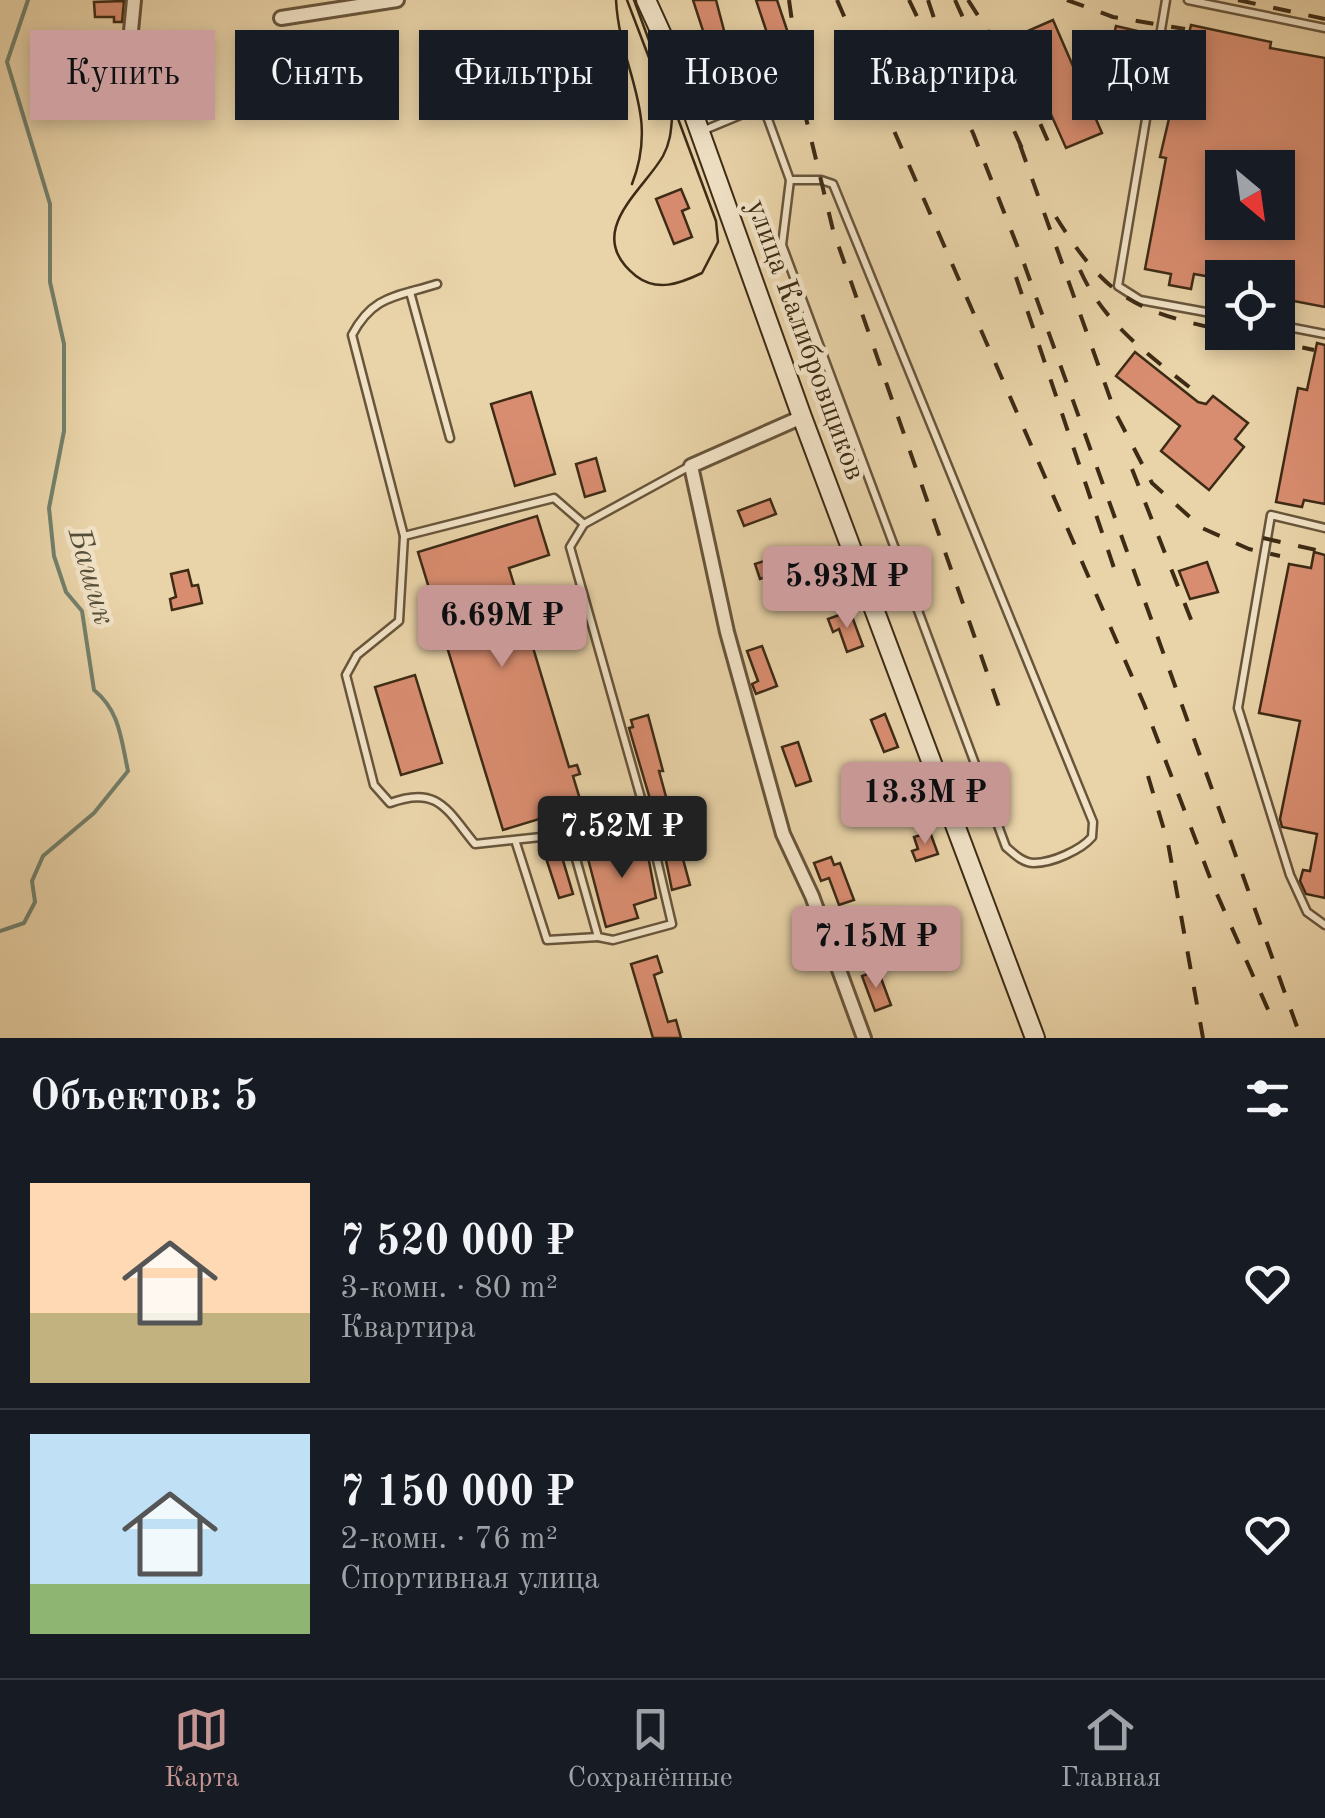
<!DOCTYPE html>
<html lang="ru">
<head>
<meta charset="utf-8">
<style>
  body { margin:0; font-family:"Old Standard TT",serif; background:#242831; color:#f1f3f6; height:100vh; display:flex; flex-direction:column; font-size:38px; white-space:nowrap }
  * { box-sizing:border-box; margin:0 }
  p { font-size:32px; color:#9ea1a6 }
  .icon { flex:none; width:55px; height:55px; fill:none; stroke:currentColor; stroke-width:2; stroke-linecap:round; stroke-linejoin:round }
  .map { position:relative; height:1038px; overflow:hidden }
  .drawer { display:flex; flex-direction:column; background:#171b24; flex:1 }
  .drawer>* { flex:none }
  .top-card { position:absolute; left:30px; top:30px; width:1265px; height:90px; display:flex; gap:20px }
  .needle { width:65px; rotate:151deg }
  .tools { position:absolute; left:1205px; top:150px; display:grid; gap:20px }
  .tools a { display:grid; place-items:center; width:90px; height:90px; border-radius:0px; background:#171b24; box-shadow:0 5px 15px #0003; font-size:50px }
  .price { position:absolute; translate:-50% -85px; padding:0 22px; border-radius:10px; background:#c59692; color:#111; font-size:32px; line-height:65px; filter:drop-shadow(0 2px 5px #0008) }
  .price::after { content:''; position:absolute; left:50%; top:60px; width:30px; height:22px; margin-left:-15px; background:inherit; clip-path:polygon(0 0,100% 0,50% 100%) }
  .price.selected { background:#222; color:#fff }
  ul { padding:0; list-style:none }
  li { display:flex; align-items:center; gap:30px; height:250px; padding:0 30px }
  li+li { border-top:2px solid #363941 }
  li span { display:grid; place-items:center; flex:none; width:280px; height:200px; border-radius:0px; color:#555 }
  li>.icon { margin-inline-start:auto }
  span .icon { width:120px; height:120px; fill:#fffc; stroke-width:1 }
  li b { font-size:42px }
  h2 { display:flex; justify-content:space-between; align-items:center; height:120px; padding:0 30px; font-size:42px }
  .chip { padding:0 35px; border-radius:0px; background:#171b24; box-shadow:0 5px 15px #0003; font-size:35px; line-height:90px }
  .chip.selected { background:#c59692; color:#111 }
  .dock { display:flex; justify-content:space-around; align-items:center; height:140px; border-top:2px solid #363941; background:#171b24; font-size:28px; color:#9ea1a6 }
  .dock a { display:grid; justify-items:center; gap:5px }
  .dock .selected { color:#c59692 }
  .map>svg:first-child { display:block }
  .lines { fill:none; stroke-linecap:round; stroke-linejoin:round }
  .stream { stroke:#73806c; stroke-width:4 }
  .building { fill:#d98d70; stroke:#3d2b15; stroke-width:2.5; fill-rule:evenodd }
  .lane-casing { stroke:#68553a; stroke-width:11 }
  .street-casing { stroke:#68553a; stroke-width:18 }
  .secondary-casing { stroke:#3d2b15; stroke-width:22 }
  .lane { stroke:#f1e2c6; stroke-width:6 }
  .street { stroke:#f1e2c6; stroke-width:12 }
  .secondary { stroke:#f1e2c6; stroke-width:18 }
  .tram { stroke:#3d2b15; stroke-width:2.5 }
  .rail { stroke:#3d2b15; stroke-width:4; stroke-dasharray:18 18; stroke-linecap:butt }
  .labels { text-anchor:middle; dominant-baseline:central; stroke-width:9; stroke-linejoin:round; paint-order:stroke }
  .street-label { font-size:30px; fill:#3d2b15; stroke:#f1e2c6 }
  .water-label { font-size:32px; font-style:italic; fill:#544e39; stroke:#f1e2c6 }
</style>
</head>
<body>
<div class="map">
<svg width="1325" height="1038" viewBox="0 0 1325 1038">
  <rect width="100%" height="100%" fill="#e9d3a8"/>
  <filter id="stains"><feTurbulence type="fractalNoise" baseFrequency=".002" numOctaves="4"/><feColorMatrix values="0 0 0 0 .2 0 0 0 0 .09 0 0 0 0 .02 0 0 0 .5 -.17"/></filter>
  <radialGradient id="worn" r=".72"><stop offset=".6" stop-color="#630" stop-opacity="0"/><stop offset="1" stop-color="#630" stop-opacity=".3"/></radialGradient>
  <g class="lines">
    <path class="stream" d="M0 931 24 923 35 902 32 881 43 856 94 813 128 771C121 739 120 711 94 690L82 611 66 592 54 556 49 508 64 431V344L50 282V204L7 62 28 0"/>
  </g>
  <g class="building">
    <path d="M693 0H716L731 57 736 55 740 71 718 77Z"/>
    <path d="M756 0H777L788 33 769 39Z"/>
    <path d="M124 1 122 22H114V17H95L94 2Z"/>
    <path d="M1053 20 1102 133 1066 148 1016 36Z"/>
    <path d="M1191 25 1271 42 1270 48 1325 58V307L1278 298V278L1222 279 1194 274 1191 289 1169 285 1171 274 1145 269 1166 158 1160 157ZM1222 168H1278V222H1222Z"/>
    <path d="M1116 26 1150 34 1139 84 1104 76Z"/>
    <path d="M681 189 689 208 682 211 692 237 674 244 656 199Z"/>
    <path d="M1317 343 1325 345V504L1304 500 1302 507 1276 502 1298 388 1307 390Z"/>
    <path d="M1135 352 1198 402 1206 404 1213 396 1248 423 1235 439 1244 447 1209 490 1161 451 1180 426 1116 376Z"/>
    <path d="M531 392 555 474 515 486 491 404Z"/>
    <path d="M596 458 605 491 585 497 576 464Z"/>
    <path d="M770 499 776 514 744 526 738 511Z"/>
    <path d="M537 516 549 555 509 568 569 767 577 765 580 774 573 776 582 806 503 830 418 552Z"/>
    <path d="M1314 552 1325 555V898L1306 894 1300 881 1303 870 1310 871 1317 834 1282 827 1280 819 1300 721 1259 713 1289 564 1311 568Z"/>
    <path d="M785 554 791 568 760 579 755 564Z"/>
    <path d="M1207 562 1218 592 1190 599 1179 571Z"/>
    <path d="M188 570 192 586 198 585 202 603 172 610 170 599 176 597 171 574Z"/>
    <path d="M850 611 863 646 847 652 839 629 833 632 828 619Z"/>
    <path d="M762 646 777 686 756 694 752 684 758 681 747 651Z"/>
    <path d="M415 675 442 763 401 775 375 687Z"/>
    <path d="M885 714 898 747 884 752 871 720Z"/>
    <path d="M648 715 663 771H659L690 885 672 890 661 836 629 728 633 727 631 720Z"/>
    <path d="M798 742 811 781 796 786 782 747Z"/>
    <path d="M930 832 938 854 916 861 912 851 918 849 914 837Z"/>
    <path d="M645 840 656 898 634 905 638 918 606 927 587 855Z"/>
    <path d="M559 847 573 894 559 898 544 852Z"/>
    <path d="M831 857 834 865 840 863 854 900 839 905 829 878 821 881 814 863Z"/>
    <path d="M657 956 662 972 654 975 668 1022 676 1020 681 1038H653L631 964Z"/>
    <path d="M878 970 891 1005 875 1011 862 976Z"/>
  </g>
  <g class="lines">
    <defs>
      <g id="lane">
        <path d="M1166 0 1118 286 1140 300 1222 315"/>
        <path d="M1188 0 1325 28"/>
        <path d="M702 131 755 109 765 111 790 180H821L833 184 1093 822 1092 837C1081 850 1052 863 1034 863 1023 863 1014 854 1006 847L782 245 790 180"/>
        <path d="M437 284C396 297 373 295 352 335L404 536 554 498 584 524"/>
        <path d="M410 292 450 438"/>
        <path d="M1278 325 1325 334"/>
        <path d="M1325 528 1271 515 1238 708 1290 875 1307 912 1325 925"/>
        <path d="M404 536 399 621 357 655 346 675 374 785 390 803C438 785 447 810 475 844L569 834 598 937 613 940 672 924 650 830 570 547 584 524 690 466"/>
        <path d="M516 843 547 940 598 937"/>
      </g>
      <g id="street">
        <path d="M281 18 397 0"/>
        <path d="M131 31 134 0"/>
        <path d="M802 417 691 466 727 632 783 834 812 896 864 1038"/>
      </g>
      <path id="secondary" d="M646 0 677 68 802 417 1035 1038"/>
    </defs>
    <use href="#lane" class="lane-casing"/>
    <use href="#street" class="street-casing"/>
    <use href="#secondary" class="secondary-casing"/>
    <use href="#lane" class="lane"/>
    <use href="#street" class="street"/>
    <use href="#secondary" class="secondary"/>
    <g class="tram">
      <path d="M616 0C620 72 660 112 632 184"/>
      <path d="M627 0 672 118C671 132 670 143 663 156 643 191 582 233 636 276 657 292 679 284 702 273L718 242 716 221 634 0"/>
    </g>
    <g class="rail">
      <path d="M789 0 805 114 833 230 999 707"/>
      <path d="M837 0 1144 704 1212 883 1270 1014"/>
      <path d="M909 0 973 133 1022 258 1301 1038"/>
      <path d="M928 0 944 48"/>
      <path d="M955 0 1025 155"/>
      <path d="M968 0 1025 89 1054 155"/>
      <path d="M1067 0 1113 17 1185 29"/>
      <path d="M1238 0 1325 19"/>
      <path d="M1020 145 1115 412 1152 483 1202 528 1249 549 1280 556"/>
      <path d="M1056 217C1105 296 1134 311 1222 330"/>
      <path d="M1080 270C1104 324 1148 354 1193 390"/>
      <path d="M1016 277 1114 568"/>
      <path d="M1232 332 1314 350"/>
      <path d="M1132 469 1197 635"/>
      <path d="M1263 538 1325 552"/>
      <path d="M1148 776 1168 843 1203 1038"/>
    </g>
  </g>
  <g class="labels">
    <g class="street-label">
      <text transform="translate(805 340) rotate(70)">улица Калибровщиков</text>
    </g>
    <g class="water-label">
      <text transform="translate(90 577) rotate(74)">Башик</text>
    </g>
  </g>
  <rect width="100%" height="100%" filter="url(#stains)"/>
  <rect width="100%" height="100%" fill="url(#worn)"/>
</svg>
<div class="tools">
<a><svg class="needle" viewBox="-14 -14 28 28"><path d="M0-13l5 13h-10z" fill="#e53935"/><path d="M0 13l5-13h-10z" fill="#9ea1a6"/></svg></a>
<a><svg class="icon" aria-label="locate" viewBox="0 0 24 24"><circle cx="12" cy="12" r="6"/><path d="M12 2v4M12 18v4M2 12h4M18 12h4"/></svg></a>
</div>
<b class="price" style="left:847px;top:631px">5.93M ₽</b>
<b class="price" style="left:502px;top:670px">6.69M ₽</b>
<b class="price" style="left:925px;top:847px">13.3M ₽</b>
<b class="price selected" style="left:622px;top:881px">7.52M ₽</b>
<b class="price" style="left:876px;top:991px">7.15M ₽</b>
<div class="top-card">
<a class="chip selected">Купить</a>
<a class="chip">Снять</a>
<a class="chip">Фильтры</a>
<a class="chip">Новое</a>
<a class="chip">Квартира</a>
<a class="chip">Дом</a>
</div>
</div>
<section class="drawer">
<h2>Объектов: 5<svg class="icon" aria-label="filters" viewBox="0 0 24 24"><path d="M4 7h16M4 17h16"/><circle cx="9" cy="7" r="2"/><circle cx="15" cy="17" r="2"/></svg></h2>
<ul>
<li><span style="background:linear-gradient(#ffd9b3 65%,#c2b280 0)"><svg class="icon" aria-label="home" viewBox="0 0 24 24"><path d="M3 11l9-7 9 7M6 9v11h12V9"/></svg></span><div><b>7 520 000 ₽</b><p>3-комн. · 80 m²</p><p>Квартира</p></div><svg class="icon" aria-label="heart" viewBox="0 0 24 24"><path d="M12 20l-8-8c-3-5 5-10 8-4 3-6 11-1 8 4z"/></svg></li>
<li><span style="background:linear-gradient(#bfe0f5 75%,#8fb573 0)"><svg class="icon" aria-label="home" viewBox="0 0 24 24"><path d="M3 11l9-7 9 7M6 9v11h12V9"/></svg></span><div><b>7 150 000 ₽</b><p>2-комн. · 76 m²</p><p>Спортивная улица</p></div><svg class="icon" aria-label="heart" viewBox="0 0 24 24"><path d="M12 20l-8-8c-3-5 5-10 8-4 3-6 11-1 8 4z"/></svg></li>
</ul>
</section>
<nav class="dock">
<a class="selected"><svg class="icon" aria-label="map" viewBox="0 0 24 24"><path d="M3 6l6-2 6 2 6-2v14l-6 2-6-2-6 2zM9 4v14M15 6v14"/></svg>Карта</a>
<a><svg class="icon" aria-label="saved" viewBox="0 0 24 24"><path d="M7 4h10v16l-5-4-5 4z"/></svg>Сохранённые</a>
<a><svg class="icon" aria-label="home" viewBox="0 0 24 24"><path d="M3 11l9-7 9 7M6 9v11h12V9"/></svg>Главная</a>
</nav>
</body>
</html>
